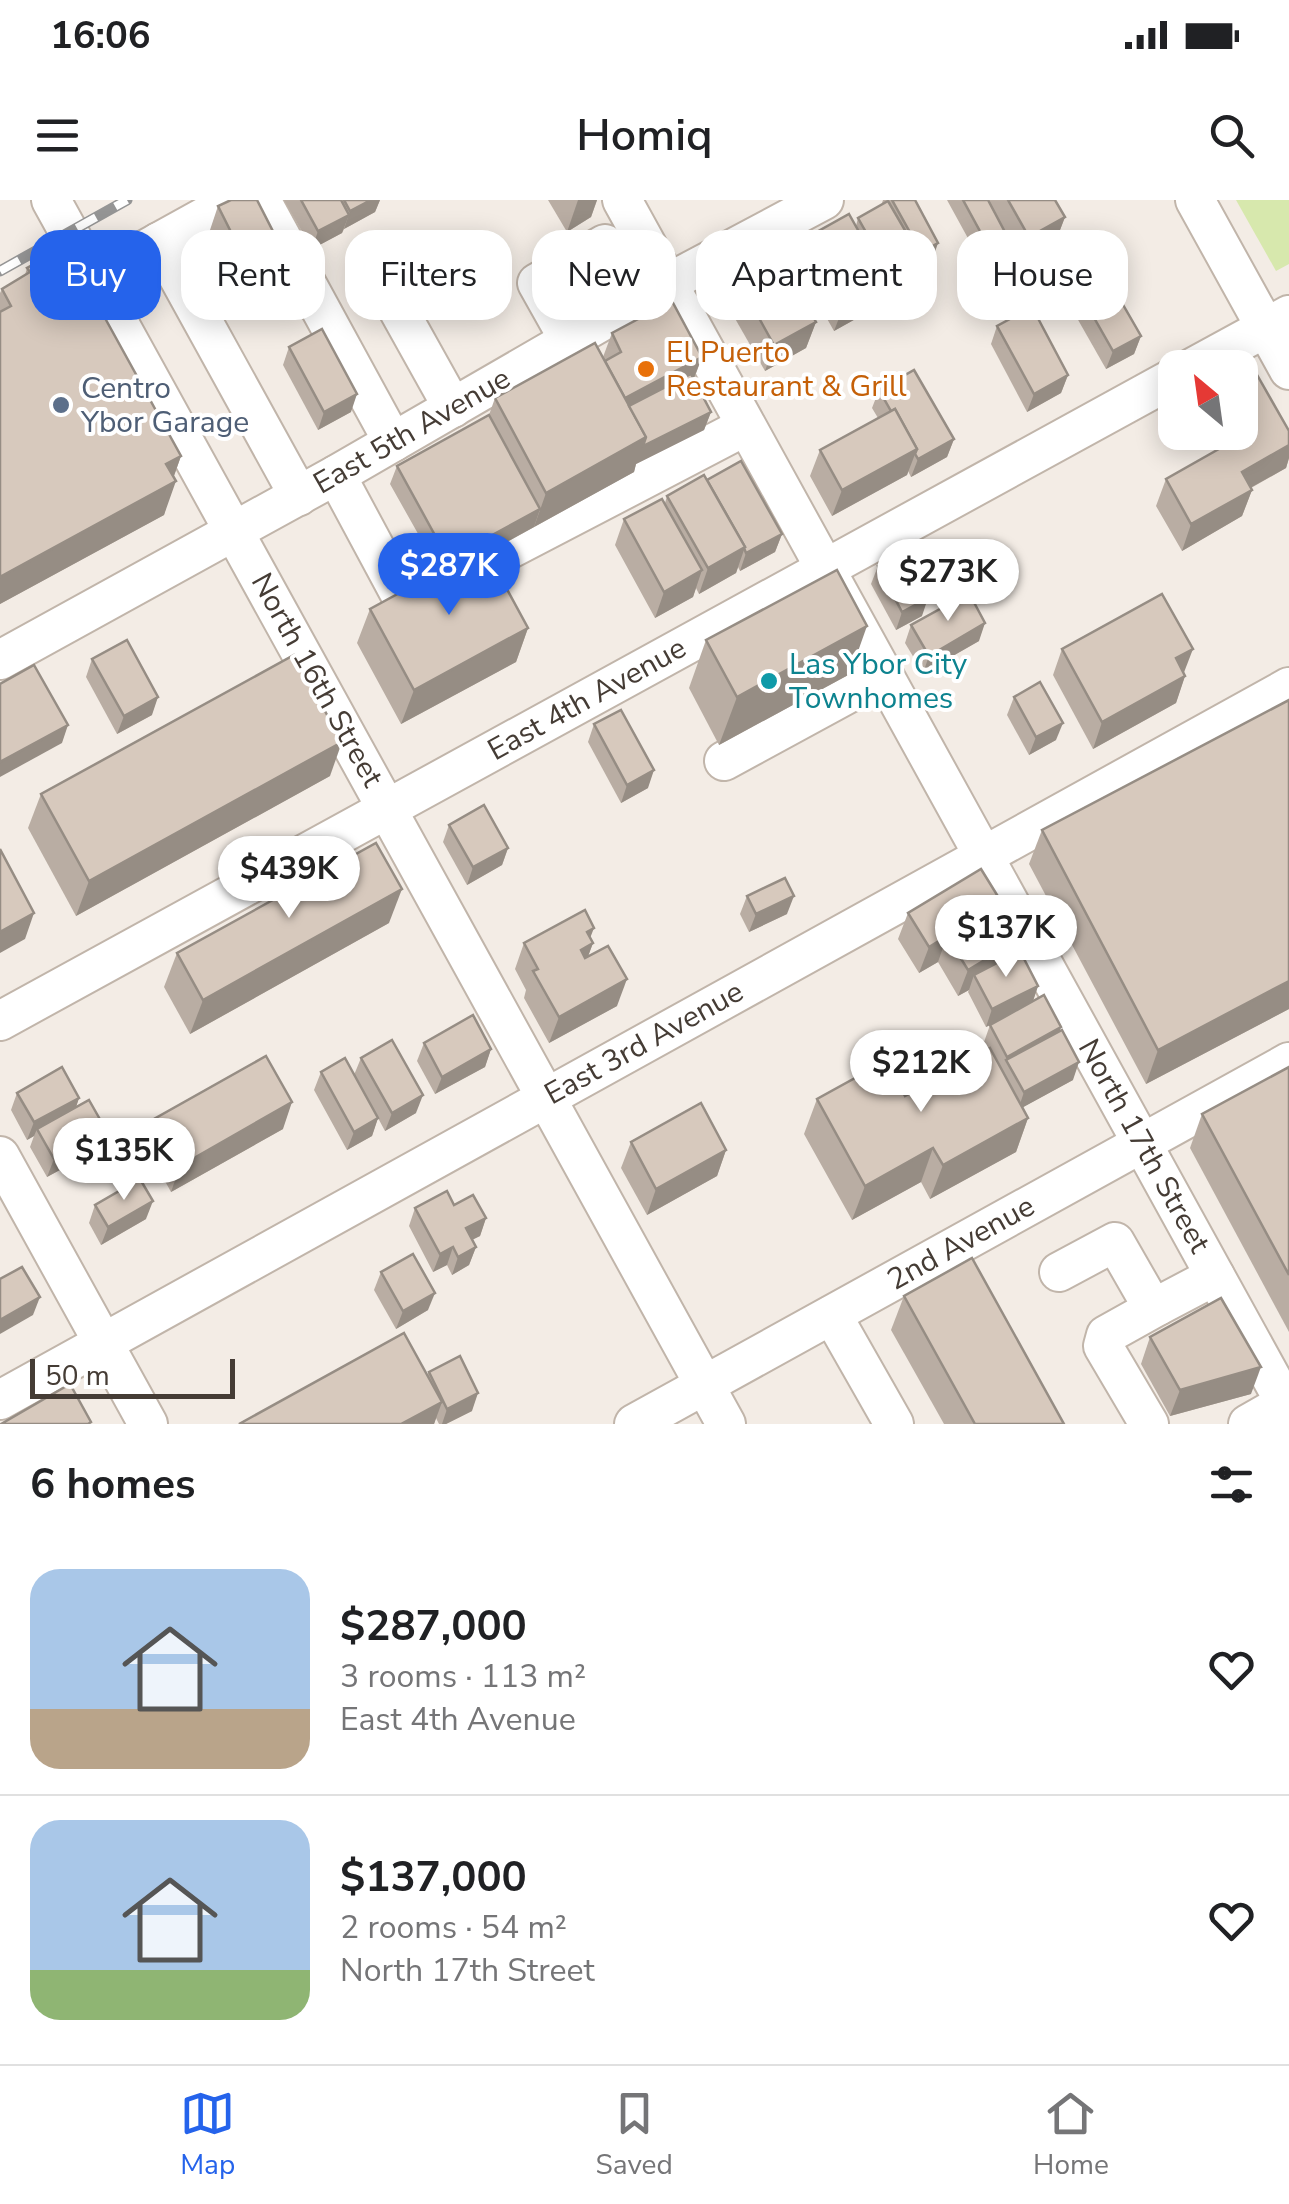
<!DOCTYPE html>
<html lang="en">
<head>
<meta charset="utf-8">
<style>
  body { margin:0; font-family:"Nunito Sans",sans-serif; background:#f6f6f6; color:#202124; height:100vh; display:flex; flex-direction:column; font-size:38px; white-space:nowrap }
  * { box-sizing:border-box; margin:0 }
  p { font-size:32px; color:#757577 }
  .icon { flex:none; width:55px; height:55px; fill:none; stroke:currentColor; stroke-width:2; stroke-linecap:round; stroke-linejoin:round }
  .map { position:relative; height:1224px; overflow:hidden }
  .drawer { display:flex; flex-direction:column; background:#fff; flex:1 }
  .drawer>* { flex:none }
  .banner { position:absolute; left:30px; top:30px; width:1230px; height:90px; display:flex; gap:20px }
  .needle { width:65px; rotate:331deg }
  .tools { position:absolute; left:1158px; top:150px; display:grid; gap:20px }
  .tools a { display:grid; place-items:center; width:100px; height:100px; border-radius:20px; background:#fff; box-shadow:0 5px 25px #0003; font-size:50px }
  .scale { position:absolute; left:30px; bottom:25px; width:205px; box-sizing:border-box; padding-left:10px; border:5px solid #453c35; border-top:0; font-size:28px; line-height:35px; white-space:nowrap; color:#453c35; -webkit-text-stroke:8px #fff; paint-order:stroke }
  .price { position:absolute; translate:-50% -85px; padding:0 22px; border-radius:35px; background:#fff; color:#222; font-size:32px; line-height:65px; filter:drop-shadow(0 2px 5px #0008) }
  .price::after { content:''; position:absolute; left:50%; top:60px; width:30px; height:22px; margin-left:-15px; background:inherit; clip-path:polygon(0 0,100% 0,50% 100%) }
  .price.active { background:#2563eb; color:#fff }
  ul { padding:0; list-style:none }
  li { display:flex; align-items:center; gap:30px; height:250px; padding:0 30px }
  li+li { border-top:2px solid #e0e0e0 }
  li span { display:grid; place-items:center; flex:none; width:280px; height:200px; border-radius:30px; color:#555 }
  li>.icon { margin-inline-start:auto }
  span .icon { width:120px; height:120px; fill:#fffc; stroke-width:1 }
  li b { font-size:42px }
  h2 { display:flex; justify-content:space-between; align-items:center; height:120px; padding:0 30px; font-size:42px }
  .chip { padding:0 35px; border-radius:30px; background:#fff; box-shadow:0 5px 25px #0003; font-size:35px; line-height:90px }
  .chip.active { background:#2563eb; color:#fff }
  .status { display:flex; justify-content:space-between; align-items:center; height:70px; padding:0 50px; background:#fff; direction:ltr }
  .status svg { height:28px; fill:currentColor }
  header { display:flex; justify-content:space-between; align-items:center; height:130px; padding:0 30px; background:#fff; font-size:45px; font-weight:600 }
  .tab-bar { display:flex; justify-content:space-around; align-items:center; height:140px; border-top:2px solid #e0e0e0; background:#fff; font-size:28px; color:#757577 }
  .tab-bar a { display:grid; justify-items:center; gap:5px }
  .tab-bar .active { color:#2563eb }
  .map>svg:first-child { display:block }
  .green { fill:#d7e8ad }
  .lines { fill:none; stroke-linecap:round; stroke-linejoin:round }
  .minor-casing { stroke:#c1b5aa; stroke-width:42 }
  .minor { stroke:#fff; stroke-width:38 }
  .rail-casing { stroke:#959595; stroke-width:11 }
  .rail { stroke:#fff; stroke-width:8; stroke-dasharray:22; stroke-linecap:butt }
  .wall { fill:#b9ada3 }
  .shaded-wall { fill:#968d84 }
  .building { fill:#d7c9bd; stroke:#968d84; stroke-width:2.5 }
  .food-dot { fill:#e8710a; stroke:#fff; stroke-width:4 }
  .service-dot { fill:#5c6f8a; stroke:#fff; stroke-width:4 }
  .culture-dot { fill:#0f9aa8; stroke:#fff; stroke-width:4 }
  .labels { text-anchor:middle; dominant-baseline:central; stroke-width:8; stroke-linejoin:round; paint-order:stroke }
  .food-label { font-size:30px; fill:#c56008; stroke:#fff; text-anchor:start }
  .service-label { font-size:30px; fill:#4e5e75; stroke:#fff; text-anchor:start }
  .street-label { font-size:30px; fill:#453c35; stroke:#fff }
  .culture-label { font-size:30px; fill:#0d838f; stroke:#fff; text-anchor:start }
</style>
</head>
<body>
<div class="status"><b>16:06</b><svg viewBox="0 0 49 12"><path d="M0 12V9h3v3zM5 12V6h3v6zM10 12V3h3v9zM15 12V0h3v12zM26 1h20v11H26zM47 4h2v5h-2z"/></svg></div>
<header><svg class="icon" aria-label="menu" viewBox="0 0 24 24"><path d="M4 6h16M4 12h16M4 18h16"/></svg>Homiq<svg class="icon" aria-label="search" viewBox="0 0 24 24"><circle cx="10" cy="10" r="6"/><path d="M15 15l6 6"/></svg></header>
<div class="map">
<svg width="1289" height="1224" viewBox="0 0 1289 1224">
  <rect width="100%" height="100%" fill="#f3ece5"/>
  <path class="green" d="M1236 0H1289V64L1276 71Z"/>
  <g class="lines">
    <defs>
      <g id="minor">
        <path d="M51 0 726 1224"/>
        <path d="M261 0 393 242"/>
        <path d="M622 0 1289 1210"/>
        <path d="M1195 0 1289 170"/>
        <path d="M159 42 299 296"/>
        <path d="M375 68 453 208"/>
        <path d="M94 78 235 0"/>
        <path d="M569 140 537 83 605 44"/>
        <path d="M1192 168 1289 115"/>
        <path d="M336 275 401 396 447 382 746 226"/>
        <path d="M0 460 336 275 668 83 824 0"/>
        <path d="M724 561 884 474"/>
        <path d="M0 821 1175 177"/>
        <path d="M0 956 148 1224"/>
        <path d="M1059 1072 1115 1042 1146 1096 1158 1106 1215 1076"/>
        <path d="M832 1115 894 1224"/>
        <path d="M0 1200 1289 487"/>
        <path d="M634 1224 1289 862"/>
        <path d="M1149 1224 1103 1146 1106 1135 1158 1106"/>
        <path d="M1248 1224 1285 1203"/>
      </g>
    </defs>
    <use href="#minor" class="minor-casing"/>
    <use href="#minor" class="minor"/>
    <defs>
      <path id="rail" d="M0 71 127 0"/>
    </defs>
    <use href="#rail" class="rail-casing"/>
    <use href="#rail" class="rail"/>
  </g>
  <g class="wall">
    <path d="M284 0H380L375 12 344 29 342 33 312 49Z"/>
    <path d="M548 0H597L591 17 567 32Z"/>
    <path d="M883 0H915L932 61 923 66 917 81 887 98 883 91 877 107 834 131 796 64 806 38 856 26 858 18 881 6Z"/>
    <path d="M947 0H1055L1065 17 1055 43 1019 63 1005 38 1000 51 981 62Z"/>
    <path d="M218 6 272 76 239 92 209 33Z"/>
    <path d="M27 68 75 84 181 256 174 276 164 315 0 404V93L2 89 25 75Z"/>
    <path d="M735 75 816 122 806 148 765 171 725 101Z"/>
    <path d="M1076 86 1141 136 1134 154 1106 169 1069 104Z"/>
    <path d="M997 126 1068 175 1061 193 1027 212 991 144Z"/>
    <path d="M612 133 702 157 694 179 711 212 704 230 636 264 634 272 487 353 528 428 516 462 401 524 357 443 370 409 439 371 390 284 397 266 489 215 495 198 603 157Z"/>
    <path d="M289 147 351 212 318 230 283 165Z"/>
    <path d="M1240 182 1289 231V258L1286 268 1251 288 1252 290 1242 316 1182 351 1156 306 1166 279 1222 248 1218 241 1221 232H1240Z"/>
    <path d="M879 190 954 239 947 257 911 277 908 271 907 275 832 316 810 276 820 250 878 218 872 208Z"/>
    <path d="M707 280 782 334 775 352 740 371 738 367 736 373 699 394 696 388 693 397 655 418 615 345 624 319 665 303 667 296Z"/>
    <path d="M878 366 922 416 896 430 871 384Z"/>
    <path d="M911 425 979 441 923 473 905 443Z"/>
    <path d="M706 440 850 474 719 545 689 488Z"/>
    <path d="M1062 449 1184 473 1185 476 1176 503 1093 549 1053 475Z"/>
    <path d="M92 459 152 515 117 534 86 477Z"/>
    <path d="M1014 497 1056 540 1029 555 1007 515Z"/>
    <path d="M1289 500V809L1146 884 1029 664 1042 630Z"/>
    <path d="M594 524 648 588 621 603 588 542Z"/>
    <path d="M330 576 76 716 28 628 41 594Z"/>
    <path d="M449 625 508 648 502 665 467 685 443 642Z"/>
    <path d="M747 696 787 714 749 732 740 714Z"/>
    <path d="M908 713 1023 737 1017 753 1038 786 1033 801 1060 830 1073 880 1023 907 1028 918 1016 952 930 999 921 982 852 1020 804 934 817 899 905 896 988 850 984 842 990 825 986 827 968 792 969 790 958 796 938 762 919 773 898 739Z"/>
    <path d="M389 723 190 834 164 787 177 753Z"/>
    <path d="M524 743H593L588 756 617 806 549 843 524 798 526 790 515 769Z"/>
    <path d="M424 843 491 849 485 867 435 894 417 861Z"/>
    <path d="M361 858 416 913 385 931 378 918 372 936 347 950 314 890 321 872 354 875Z"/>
    <path d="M1289 867V1132L1190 948 1202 914Z"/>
    <path d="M17 893 79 898 76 907 106 930 100 948 47 977 30 947 34 936 27 940 11 910Z"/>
    <path d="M154 919 283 929 171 992 145 945Z"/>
    <path d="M631 942 726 950 717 976 647 1015 621 968Z"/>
    <path d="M95 1005 146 1019 101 1045 89 1023Z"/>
    <path d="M454 1005 486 1018 480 1036 472 1040 476 1047 469 1065 452 1075 447 1065 433 1072 409 1026 415 1008Z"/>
    <path d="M381 1072 428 1110 396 1129 374 1090Z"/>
    <path d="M904 1096 1064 1224H944L891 1130Z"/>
    <path d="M1150 1137 1251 1194 1170 1216 1141 1164Z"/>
    <path d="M429 1172 472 1211 446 1224H439L436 1218 434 1224H239L427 1175Z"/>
  </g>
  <g class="shaded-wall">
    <path d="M371 0H380L375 12 344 29 350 11Z"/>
    <path d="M578 0H597L591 17 567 32Z"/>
    <path d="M349 15 342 33 312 49 318 31Z"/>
    <path d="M1065 17 1055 43 1019 63 1029 37Z"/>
    <path d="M1006 34 1000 51 981 62 987 44Z"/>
    <path d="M938 43 932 61 923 66 917 81 887 98 893 80 915 68 921 52Z"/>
    <path d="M282 49 272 76 239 92 248 66Z"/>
    <path d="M83 63 70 97 66 73Z"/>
    <path d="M886 80 877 107 834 131 844 105Z"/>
    <path d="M816 122 806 148 765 171 774 145Z"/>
    <path d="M1141 136 1134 154 1106 169 1113 151Z"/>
    <path d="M702 157 692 183 628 217 621 200Z"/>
    <path d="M1068 175 1061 193 1027 212 1034 194Z"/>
    <path d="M357 194 351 212 318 230 324 212Z"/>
    <path d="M711 212 704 230 636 264 634 272 534 327 546 293 646 237Z"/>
    <path d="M954 239 947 257 911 277 918 259Z"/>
    <path d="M1289 245V258L1286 268 1232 298 1242 272Z"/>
    <path d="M917 249 907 275 832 316 842 290Z"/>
    <path d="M181 256 171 284 176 281 164 315 0 404V377L166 264Z"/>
    <path d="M1252 290 1242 316 1182 351 1191 324Z"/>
    <path d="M540 309 534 327 442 377 448 359Z"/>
    <path d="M782 334 775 352 740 371 746 353Z"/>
    <path d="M745 347 736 373 699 394 708 368Z"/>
    <path d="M702 370 693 397 655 418 664 392Z"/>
    <path d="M928 398 922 416 896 430 902 412Z"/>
    <path d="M985 423 979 441 923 473 929 456Z"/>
    <path d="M867 426 850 474 719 545 737 497Z"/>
    <path d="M528 428 516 462 401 524 414 490Z"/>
    <path d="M1193 449 1183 475 1176 458Z"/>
    <path d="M1185 476 1176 503 1093 549 1102 522Z"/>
    <path d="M158 497 152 515 117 534 124 516Z"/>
    <path d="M1063 523 1056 540 1029 555 1036 537Z"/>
    <path d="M68 525 62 543 0 577V562Z"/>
    <path d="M342 542 330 576 76 716 89 681Z"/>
    <path d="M654 570 648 588 621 603 627 585Z"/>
    <path d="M508 648 502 665 467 685 473 667Z"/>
    <path d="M402 689 389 723 190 834 203 800Z"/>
    <path d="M794 696 787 714 749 732 756 714Z"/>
    <path d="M34 713 25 739 0 753V732Z"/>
    <path d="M594 728 587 746 593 743 583 770 571 777 587 732Z"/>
    <path d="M947 736 938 762 919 773 929 747Z"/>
    <path d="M1023 737 1013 763 974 775 969 790 958 796 968 770Z"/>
    <path d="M627 779 617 806 549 843 559 817Z"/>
    <path d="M1289 781V809L1146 884 1158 850Z"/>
    <path d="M1038 786 1032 804 986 827 992 809Z"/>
    <path d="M1061 827 1055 845 1006 860 1001 874 1007 857Z"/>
    <path d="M491 849 485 867 435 894 442 877Z"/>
    <path d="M1079 862 1073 880 1018 910 1024 892Z"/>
    <path d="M423 895 416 913 385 931 392 913Z"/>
    <path d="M79 898 73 916 37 929 34 936 27 940 34 922Z"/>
    <path d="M292 902 283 929 171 992 180 966Z"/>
    <path d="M378 918 372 936 347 950 354 932Z"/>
    <path d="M1028 918 1016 952 930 999 943 965Z"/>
    <path d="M106 930 100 948 47 977 54 959Z"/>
    <path d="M933 948 921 982 852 1020 865 986Z"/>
    <path d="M726 950 717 976 647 1015 656 989Z"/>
    <path d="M153 1001 146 1019 101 1045 108 1027Z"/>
    <path d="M486 1018 480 1036 459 1046 466 1028Z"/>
    <path d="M453 1047 447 1065 433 1072 440 1054Z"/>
    <path d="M476 1047 469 1065 452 1075 458 1057Z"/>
    <path d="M435 1093 428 1110 396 1129 403 1111Z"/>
    <path d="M40 1097 33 1115 0 1134V1120Z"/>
    <path d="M1261 1167 1251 1194 1170 1216 1180 1190Z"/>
    <path d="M478 1193 472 1211 446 1224H442L447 1209Z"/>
    <path d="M442 1202 434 1224H401Z"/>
  </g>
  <g class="building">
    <path d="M231 0H257L282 49 248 66 218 6Z"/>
    <path d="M301 0H341L349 15 318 31Z"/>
    <path d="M344 0H371L350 11Z"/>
    <path d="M892 0H915L938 43 921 52Z"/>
    <path d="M963 0H988L1006 34 987 44Z"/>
    <path d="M1008 0H1055L1065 17 1029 37Z"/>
    <path d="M888 1 924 63 893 80 858 18Z"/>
    <path d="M849 14 886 80 844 105 806 38Z"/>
    <path d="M73 43 83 63 66 73 73 85 84 80 181 256 166 264 176 281 0 377V112L11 106 2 89 30 72 27 68Z"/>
    <path d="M776 52 816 122 774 145 735 75Z"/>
    <path d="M1103 70 1141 136 1113 151 1076 86Z"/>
    <path d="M672 101 702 157 625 198 605 161 621 152 612 133Z"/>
    <path d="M1032 107 1068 175 1034 194 997 126Z"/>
    <path d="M322 129 357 194 324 212 289 147Z"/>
    <path d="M595 143 646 237 546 293 495 198Z"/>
    <path d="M914 170 954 239 918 259 915 254 917 249 895 209 891 211 879 190Z"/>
    <path d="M1256 173 1289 231V245L1242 272 1252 290 1191 324 1166 279 1240 237 1238 232H1240V208L1250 202 1240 182Z"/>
    <path d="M691 174 711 212 643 246 646 237 629 206Z"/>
    <path d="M895 209 917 249 842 290 820 250Z"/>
    <path d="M489 215 540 309 448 359 397 266Z"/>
    <path d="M741 261 782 334 746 353 744 348 745 347 707 280Z"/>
    <path d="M704 275 745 347 708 368 667 296Z"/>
    <path d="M662 299 702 370 664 392 624 319Z"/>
    <path d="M484 347 528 428 414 490 370 409Z"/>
    <path d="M903 352 928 398 902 412 878 366Z"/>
    <path d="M837 370 867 426 737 497 706 440Z"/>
    <path d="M969 393 985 423 929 456 911 425Z"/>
    <path d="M1162 394 1193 449 1176 458 1185 476 1102 522 1062 449Z"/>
    <path d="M127 440 158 497 124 516 92 459Z"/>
    <path d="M294 455 342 542 89 681 41 594Z"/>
    <path d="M34 465 68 525 0 562V484Z"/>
    <path d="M1040 482 1063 523 1036 537 1014 497Z"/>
    <path d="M1289 500V781L1158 850 1042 630Z"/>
    <path d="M621 510 654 570 627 585 594 524Z"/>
    <path d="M484 605 508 648 473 667 449 625Z"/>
    <path d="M376 643 402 689 203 800 177 753Z"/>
    <path d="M0 649 34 713 0 732Z"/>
    <path d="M981 669 1023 737 968 770 947 736 929 747 908 713Z"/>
    <path d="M785 678 794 696 756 714 747 696Z"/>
    <path d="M585 710 594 728 587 732 593 743 581 750 585 758 608 746 627 779 559 817 533 771 538 769 524 743Z"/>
    <path d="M1020 751 1038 786 992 809 974 775Z"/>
    <path d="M1044 795 1061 827 1007 857 990 825Z"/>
    <path d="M473 815 491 849 442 877 424 843Z"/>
    <path d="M1062 830 1079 862 1024 892 1006 860Z"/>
    <path d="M392 840 423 895 392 913 361 858Z"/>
    <path d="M990 848 1028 918 943 965 933 948 865 986 817 899 886 861 905 896Z"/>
    <path d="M266 856 292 902 180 966 154 919Z"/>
    <path d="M345 858 378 918 354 932 321 872Z"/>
    <path d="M62 867 79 898 34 922 17 893Z"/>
    <path d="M1289 867V1075L1202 914Z"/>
    <path d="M89 900 106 930 54 959 37 929Z"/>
    <path d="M701 903 726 950 656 989 631 942Z"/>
    <path d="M140 979 153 1001 108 1027 95 1005Z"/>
    <path d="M447 991 454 1005 473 995 486 1018 466 1028 476 1047 458 1057 453 1047 440 1054 415 1008Z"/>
    <path d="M413 1054 435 1093 403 1111 381 1072Z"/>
    <path d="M972 1058 1064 1224H975L904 1096Z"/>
    <path d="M22 1067 40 1097 0 1120V1079Z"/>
    <path d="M1221 1098 1261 1167 1180 1190 1150 1137Z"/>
    <path d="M404 1133 442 1202 401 1224H239Z"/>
    <path d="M460 1156 478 1193 447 1209 429 1172Z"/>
    <path d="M70 1184 91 1222 88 1224H1Z"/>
  </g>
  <circle class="food-dot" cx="646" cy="169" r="10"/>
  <circle class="service-dot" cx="61" cy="205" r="10"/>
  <circle class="culture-dot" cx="769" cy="481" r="10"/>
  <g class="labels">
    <g class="food-label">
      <text x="666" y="152">El Puerto<tspan x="666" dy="34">Restaurant &amp; Grill</tspan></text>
    </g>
    <g class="service-label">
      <text x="81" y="188">Centro<tspan x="81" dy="34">Ybor Garage</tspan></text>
    </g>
    <g class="street-label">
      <text transform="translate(412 231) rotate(-30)">East 5th Avenue</text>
      <text transform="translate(317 480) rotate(61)">North 16th Street</text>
      <text transform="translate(587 499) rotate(-29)">East 4th Avenue</text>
      <text transform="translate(644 843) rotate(-29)">East 3rd Avenue</text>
      <text transform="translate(1144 946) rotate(61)">North 17th Street</text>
      <text transform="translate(961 1043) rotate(-29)">2nd Avenue</text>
    </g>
    <g class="culture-label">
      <text x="789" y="464">Las Ybor City<tspan x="789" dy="34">Townhomes</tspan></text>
    </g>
  </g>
</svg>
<div class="tools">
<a><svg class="needle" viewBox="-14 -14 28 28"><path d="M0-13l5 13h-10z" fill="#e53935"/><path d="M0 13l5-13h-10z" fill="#757577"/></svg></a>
</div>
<div class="scale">50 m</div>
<b class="price active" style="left:449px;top:418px">$287K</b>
<b class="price" style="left:948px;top:424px">$273K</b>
<b class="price" style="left:289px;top:721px">$439K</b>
<b class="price" style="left:1006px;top:780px">$137K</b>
<b class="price" style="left:921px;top:915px">$212K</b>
<b class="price" style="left:124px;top:1003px">$135K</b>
<div class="banner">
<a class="chip active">Buy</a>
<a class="chip">Rent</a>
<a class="chip">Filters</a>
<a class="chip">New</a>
<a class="chip">Apartment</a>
<a class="chip">House</a>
</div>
</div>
<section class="drawer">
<h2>6 homes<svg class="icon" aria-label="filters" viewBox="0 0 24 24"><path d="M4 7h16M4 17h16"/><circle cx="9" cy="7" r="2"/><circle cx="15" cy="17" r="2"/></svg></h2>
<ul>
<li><span style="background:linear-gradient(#a9c7e8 70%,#b9a48a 0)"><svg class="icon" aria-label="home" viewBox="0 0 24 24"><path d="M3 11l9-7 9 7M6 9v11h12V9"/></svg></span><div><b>$287,000</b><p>3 rooms · 113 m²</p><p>East 4th Avenue</p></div><svg class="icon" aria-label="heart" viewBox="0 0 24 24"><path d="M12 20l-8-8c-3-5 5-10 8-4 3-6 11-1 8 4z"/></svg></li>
<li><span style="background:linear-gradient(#a9c7e8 75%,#8fb573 0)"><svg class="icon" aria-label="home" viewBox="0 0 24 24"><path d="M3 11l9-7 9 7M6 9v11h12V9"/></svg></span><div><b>$137,000</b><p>2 rooms · 54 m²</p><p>North 17th Street</p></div><svg class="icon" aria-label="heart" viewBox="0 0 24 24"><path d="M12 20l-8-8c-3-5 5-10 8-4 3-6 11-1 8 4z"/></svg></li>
</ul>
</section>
<nav class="tab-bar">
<a class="active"><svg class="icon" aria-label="map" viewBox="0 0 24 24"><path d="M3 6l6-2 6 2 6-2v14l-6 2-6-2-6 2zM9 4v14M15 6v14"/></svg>Map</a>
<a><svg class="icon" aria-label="saved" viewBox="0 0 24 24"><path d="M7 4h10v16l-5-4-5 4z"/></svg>Saved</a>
<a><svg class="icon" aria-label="home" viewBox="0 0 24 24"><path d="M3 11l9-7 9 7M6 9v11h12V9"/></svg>Home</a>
</nav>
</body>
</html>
